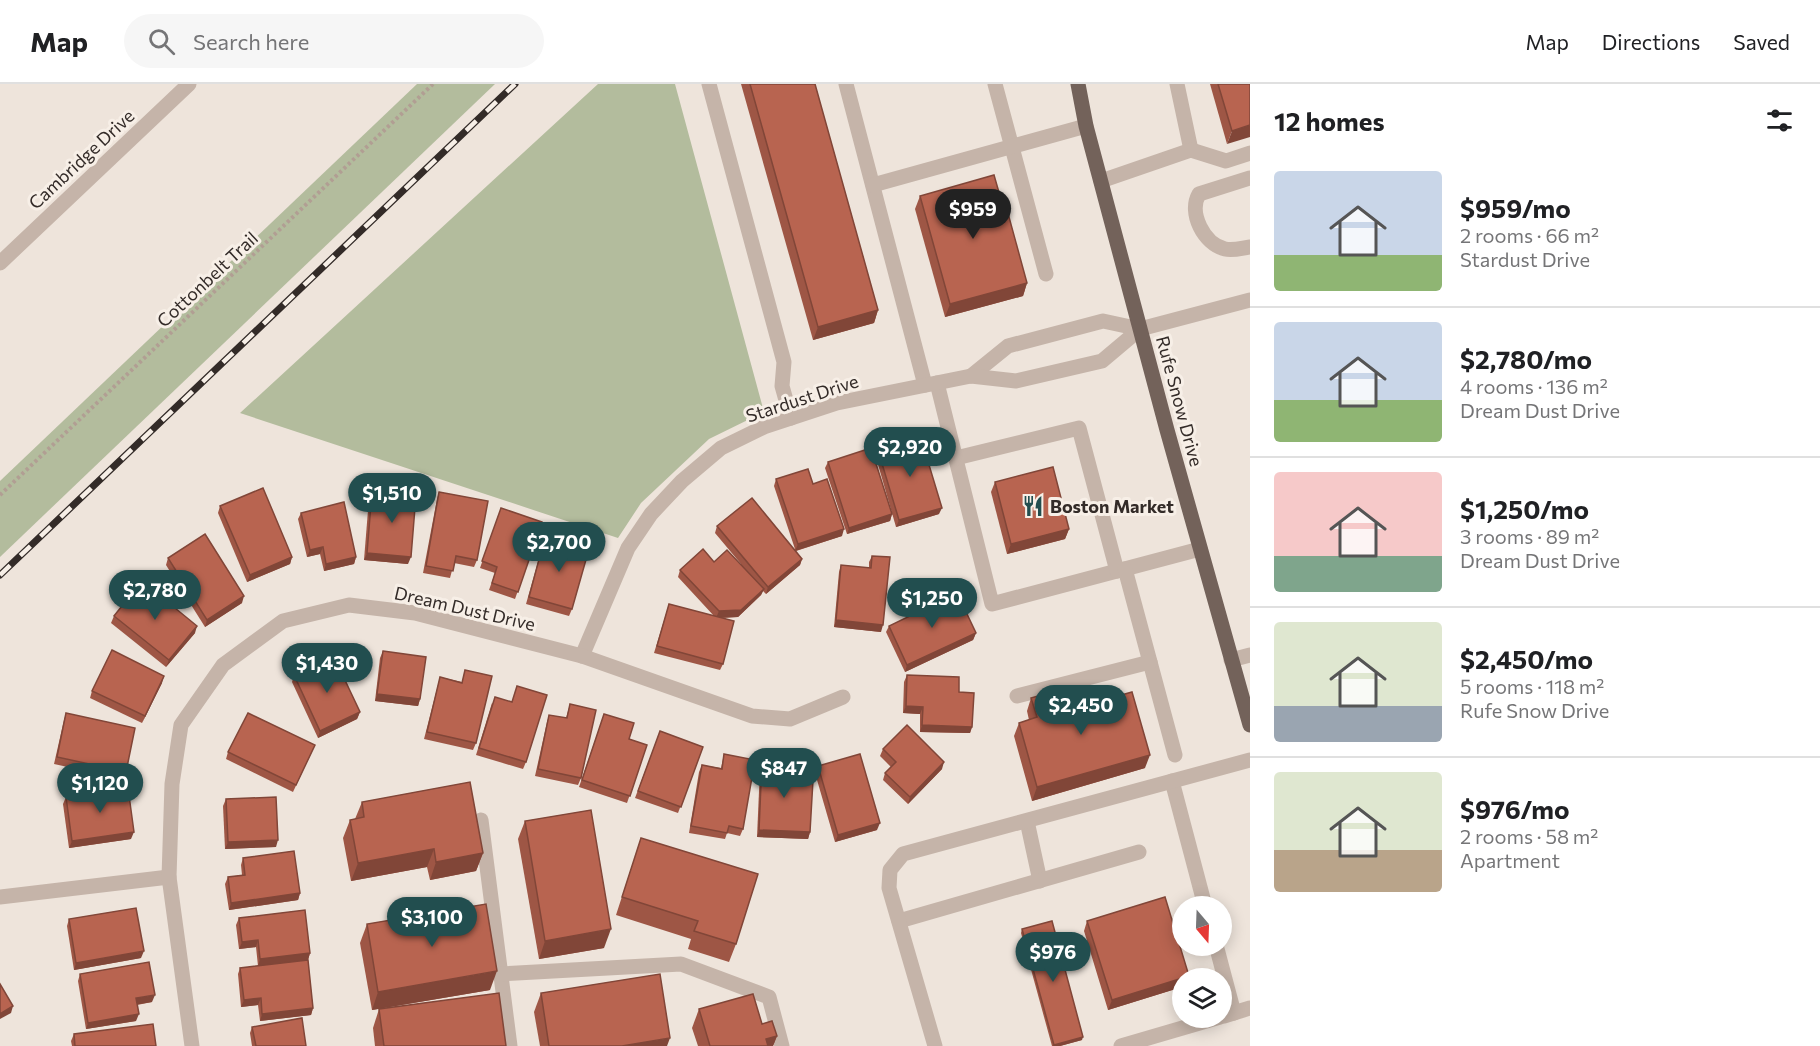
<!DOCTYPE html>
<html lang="en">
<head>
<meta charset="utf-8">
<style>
  body { margin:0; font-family:Commissioner,sans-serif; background:#f6f6f6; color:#202124; height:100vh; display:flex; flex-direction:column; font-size:22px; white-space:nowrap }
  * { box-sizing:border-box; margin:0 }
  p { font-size:20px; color:#757577 }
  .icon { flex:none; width:33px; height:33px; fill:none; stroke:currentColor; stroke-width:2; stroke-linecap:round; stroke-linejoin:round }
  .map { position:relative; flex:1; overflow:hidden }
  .sheet { display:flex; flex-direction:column; background:#fff; width:570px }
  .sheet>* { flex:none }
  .needle { width:39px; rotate:161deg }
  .buttons { position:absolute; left:1172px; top:812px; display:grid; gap:12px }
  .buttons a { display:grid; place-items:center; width:60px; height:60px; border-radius:50%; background:#fff; box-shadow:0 3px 15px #0003; font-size:30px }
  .price { position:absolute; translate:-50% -51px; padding:0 14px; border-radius:21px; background:#224e4f; color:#fff; font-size:20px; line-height:39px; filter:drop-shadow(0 2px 3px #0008) }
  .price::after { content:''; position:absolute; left:50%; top:36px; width:18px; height:14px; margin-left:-9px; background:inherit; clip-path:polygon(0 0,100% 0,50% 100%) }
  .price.selected { background:#222; color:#fff }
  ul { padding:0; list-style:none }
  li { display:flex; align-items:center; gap:18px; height:150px; padding:0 24px }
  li+li { border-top:2px solid #e0e0e0 }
  li span { display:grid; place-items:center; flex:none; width:168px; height:120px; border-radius:6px; color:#555 }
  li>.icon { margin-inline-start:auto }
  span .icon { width:72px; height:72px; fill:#fffc; stroke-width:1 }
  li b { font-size:26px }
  h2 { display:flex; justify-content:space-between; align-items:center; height:72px; padding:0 24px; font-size:26px }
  header { display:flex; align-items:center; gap:36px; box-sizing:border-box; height:84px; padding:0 30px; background:#fff; border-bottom:2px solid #e0e0e0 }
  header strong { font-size:28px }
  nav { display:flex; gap:33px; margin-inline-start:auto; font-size:21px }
  .search { width:420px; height:54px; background:#f6f6f6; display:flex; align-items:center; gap:15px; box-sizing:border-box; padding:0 21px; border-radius:33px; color:#757577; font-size:22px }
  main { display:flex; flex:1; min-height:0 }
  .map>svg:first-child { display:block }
  .green { fill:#b3bc9d }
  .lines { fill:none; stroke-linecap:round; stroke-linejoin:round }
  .path { stroke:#b19e93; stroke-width:4; stroke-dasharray:3 3; stroke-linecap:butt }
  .minor { stroke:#c5b4a9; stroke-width:15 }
  .major { stroke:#73625a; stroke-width:15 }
  .rail-casing { stroke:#332b28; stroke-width:7 }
  .rail { stroke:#f7efe7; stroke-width:4.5; stroke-dasharray:14; stroke-linecap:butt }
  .wall { fill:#9e5645 }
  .shaded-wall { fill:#814638 }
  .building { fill:#b86450; stroke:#814638; stroke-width:1.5 }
  .labels { text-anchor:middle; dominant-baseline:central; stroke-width:6; stroke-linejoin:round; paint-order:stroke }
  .street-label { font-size:18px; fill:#332b28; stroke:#f7efe7 }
  .poi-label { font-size:18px; font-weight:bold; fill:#332b28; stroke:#f7efe7; text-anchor:start }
</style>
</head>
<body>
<header>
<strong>Map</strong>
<div class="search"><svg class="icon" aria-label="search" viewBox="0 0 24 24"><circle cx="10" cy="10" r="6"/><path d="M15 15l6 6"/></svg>Search here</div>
<nav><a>Map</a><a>Directions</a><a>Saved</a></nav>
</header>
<main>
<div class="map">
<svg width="1250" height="962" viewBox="0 0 1250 962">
  <rect width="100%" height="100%" fill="#eee4db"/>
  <g class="green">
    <path d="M417 0H495L0 473V397Z"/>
    <path d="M598 0H675L764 328 709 355 641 419 618 454 240 329Z"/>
  </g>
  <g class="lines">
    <path class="path" d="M0 411 433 0"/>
    <g class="minor">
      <path d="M709 0 784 278 782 302 791 334"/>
      <path d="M846 0 925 301"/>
      <path d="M995 0 1046 190"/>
      <path d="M1177 0 1191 66"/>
      <path d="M1250 94 1199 110C1188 129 1204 160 1225 165 1233 167 1242 164 1250 163"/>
      <path d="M1101 97 1191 66 1226 77 1250 69"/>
      <path d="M873 101 1086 42"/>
      <path d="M0 179 189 0"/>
      <path d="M971 292 1008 262 1103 237 1140 245"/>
      <path d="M937 299 992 520 1200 465"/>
      <path d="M956 374 1079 344 1117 487"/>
      <path d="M1125 485 1175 671"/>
      <path d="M582 572 628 464 651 430 682 397 721 364 764 343 837 319 971 292 1016 297 1102 277 1140 245 1250 216"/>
      <path d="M1231 576 1250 571"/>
      <path d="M1017 612 1150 578"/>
      <path d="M1172 697 1205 822"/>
      <path d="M481 736 510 962"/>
      <path d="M1027 737 1040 797"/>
      <path d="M0 813 169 793"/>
      <path d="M899 837 1139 768"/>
      <path d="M1216 861 1234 929"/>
      <path d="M501 890 681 880 769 913 782 962"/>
      <path d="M1224 932 1250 924"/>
      <path d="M192 962 169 793 172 700 181 641 223 581 283 537 349 521 415 529 582 572 752 632 790 635 843 613"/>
      <path d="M935 962 889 804 890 786 903 770 1250 676"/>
      <path d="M1121 962 1220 933"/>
    </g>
    <path class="major" d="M1078 0 1086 42 1167 346 1250 641"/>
    <defs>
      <path id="rail" d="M0 491 515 0"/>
    </defs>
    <use href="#rail" class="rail-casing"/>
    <use href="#rail" class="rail"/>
  </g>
  <g class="wall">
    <path d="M741 0H815L878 226 874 239 813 256Z"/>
    <path d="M1210 0H1250L1227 60Z"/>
    <path d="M920 112H1000L1027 199 1023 212 945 233 915 125Z"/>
    <path d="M877 363 939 430 896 443 875 370Z"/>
    <path d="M828 378 892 430 890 437 847 450 825 384Z"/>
    <path d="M776 395 813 400 842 452 796 467 802 475 800 481 766 510 763 507 761 511 738 533 720 534 723 580 720 586 654 569 669 520 714 532 678 493 680 486 714 478 741 480 715 449 717 442 795 465 774 402Z"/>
    <path d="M995 398 1069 445 1065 455 1007 470 991 408Z"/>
    <path d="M372 408 408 480 364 476 369 414Z"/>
    <path d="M439 408 477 476 474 483 454 479 450 494 423 489 437 415Z"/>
    <path d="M220 422 292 473 290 480 247 498 218 429Z"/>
    <path d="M501 424 542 438 515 515 489 506 495 489 480 484Z"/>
    <path d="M301 429 356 473 354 480 324 487 320 470 307 473 298 435Z"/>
    <path d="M545 453 572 525 569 532 526 520Z"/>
    <path d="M872 472 881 548 834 543 839 488 841 481 869 484V478Z"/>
    <path d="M168 474 242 519 205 543 166 481Z"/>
    <path d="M114 532 195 549 166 583 111 539Z"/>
    <path d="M889 542 976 549 973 556 905 588 886 548Z"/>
    <path d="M383 567 420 615 418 622 375 617 380 574Z"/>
    <path d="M465 586 476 659 473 666 424 655 440 593 462 598Z"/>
    <path d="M294 591 360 628 357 635 318 654 292 598Z"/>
    <path d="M907 591 959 608 972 643 970 649 920 648V630L903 629 904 598Z"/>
    <path d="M162 599 142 639 90 614 92 607Z"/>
    <path d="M1031 614 1076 624 1145 684 1032 717 1014 652 1019 639 1029 636 1027 627Z"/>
    <path d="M492 619 526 678 523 685 476 671Z"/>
    <path d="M570 620 581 694 578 701 535 692 547 638 549 631 566 634Z"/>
    <path d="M66 629 126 688 123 695 54 680 64 636Z"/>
    <path d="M604 630 629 655 647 661 627 719 579 703Z"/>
    <path d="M660 647 703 663 678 729 635 714Z"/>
    <path d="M315 661 293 708 226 675 228 668Z"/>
    <path d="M883 665 942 685 908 720 883 696 885 689 891 683 880 672Z"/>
    <path d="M724 670 743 745 740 752 727 749 725 755 689 749 699 688 702 681 721 684Z"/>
    <path d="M762 677 793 695 810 748 808 755 757 753 760 684Z"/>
    <path d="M818 682 877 746 835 758 815 689Z"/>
    <path d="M66 713 131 755 69 764 63 720Z"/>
    <path d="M226 715 276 763 225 765 223 722Z"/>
    <path d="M362 718 483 769 476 787 430 796 427 783 351 797 343 754 350 736 355 735Z"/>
    <path d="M525 737 604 864 539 875 518 755Z"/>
    <path d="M641 754 736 860 729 878 688 865 691 855 616 831Z"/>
    <path d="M243 774 300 809 298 816 229 826 225 800 228 793 242 791 241 781Z"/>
    <path d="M239 834 310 869 308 876 313 924 311 931 260 937 258 921 241 923 238 890 240 884 258 882 256 863 239 865 236 841Z"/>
    <path d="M69 835 141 874 74 886 67 842Z"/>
    <path d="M1087 837 1189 892 1188 894H1182V903L1108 926 1084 847Z"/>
    <path d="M367 840 490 906 372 926 360 859Z"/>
    <path d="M1022 845 1082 956 1060 962H1052L1021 849Z"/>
    <path d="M80 890 152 918 137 921 136 937 86 945 78 897Z"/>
    <path d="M541 909 667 962H540L534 928Z"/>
    <path d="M379 925 506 962H375L373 944Z"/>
    <path d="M699 925 762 940 777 952 773 962H698L692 944Z"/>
    <path d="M252 943 306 962H252L250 949Z"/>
    <path d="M74 950 156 962H72L71 957Z"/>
  </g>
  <g class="shaded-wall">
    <path d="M1250 41V53L1227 60 1232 47Z"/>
    <path d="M1027 199 1023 212 945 233 950 220Z"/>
    <path d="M878 226 874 239 813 256 818 243Z"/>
    <path d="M942 424 939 430 896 443 899 436Z"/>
    <path d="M892 430 890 437 847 450 849 444Z"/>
    <path d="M844 445 842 452 795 467 798 460Z"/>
    <path d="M1069 445 1065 455 1007 470 1011 460Z"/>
    <path d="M323 463 320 470 307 473 310 466Z"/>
    <path d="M367 469 411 473 408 480 364 476Z"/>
    <path d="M292 473 290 480 247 498 250 491Z"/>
    <path d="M356 473 354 480 324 487 326 480Z"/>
    <path d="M802 475 800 481 766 510 768 503Z"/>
    <path d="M764 505 761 511 738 533 716 534 719 527Z"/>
    <path d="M244 512 242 519 205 543 207 536Z"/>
    <path d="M836 536 883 541 881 548 834 543Z"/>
    <path d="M197 542 195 549 166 583 169 576Z"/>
    <path d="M976 549 973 556 905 588 907 581Z"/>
    <path d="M164 592 162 599 142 639 145 632Z"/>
    <path d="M377 610 420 615 418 622 375 617Z"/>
    <path d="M906 622 923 623 920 630 903 629Z"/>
    <path d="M360 628 357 635 318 654 320 647Z"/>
    <path d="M922 641 972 643 970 649 920 648Z"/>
    <path d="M1150 671 1145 684 1032 717 1037 703Z"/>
    <path d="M944 678 942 685 908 720 910 713Z"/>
    <path d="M880 739 877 746 835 758 838 751Z"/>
    <path d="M759 746 810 748 808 755 757 753Z"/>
    <path d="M134 748 131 755 69 764 72 757Z"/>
    <path d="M278 756 276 763 225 765 228 758Z"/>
    <path d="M434 765 427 783 351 797 358 779Z"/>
    <path d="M483 769 476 787 430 796 436 778Z"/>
    <path d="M300 809 298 816 229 826 231 819Z"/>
    <path d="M611 845 604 864 539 875 545 857Z"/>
    <path d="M258 856 256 863 239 865 242 858Z"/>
    <path d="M144 867 141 874 74 886 76 879Z"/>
    <path d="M310 869 308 876 258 882 260 875Z"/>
    <path d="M497 887 490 906 372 926 378 908Z"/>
    <path d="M1182 894V903L1108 926 1112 916Z"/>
    <path d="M155 911 152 918 134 921 136 914Z"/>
    <path d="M261 914 258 921 241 923 244 916Z"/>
    <path d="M13 922 11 929 0 935V930Z"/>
    <path d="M313 924 311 931 260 937 262 930Z"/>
    <path d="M139 930 136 937 86 945 88 939Z"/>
    <path d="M777 952 773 962H763L766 955Z"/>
    <path d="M1083 953 1082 956 1060 962H1053L1054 961Z"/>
    <path d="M670 954 667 962H622Z"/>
  </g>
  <g class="building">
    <path d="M750 0H815L878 226 818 243Z"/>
    <path d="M1218 0H1250V41L1232 47Z"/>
    <path d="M994 91 1000 112 1003 111 1027 199 950 220 920 112Z"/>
    <path d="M920 351 942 424 899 436 877 363Z"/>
    <path d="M871 364 892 430 849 444 828 378Z"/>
    <path d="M1053 383 1069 445 1011 460 995 398Z"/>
    <path d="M808 385 813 400 827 395 844 445 798 460 776 395Z"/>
    <path d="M263 404 292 473 250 491 220 422Z"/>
    <path d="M372 408 416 411 411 473 367 469Z"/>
    <path d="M439 408 488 417 477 476 456 472 453 487 426 482Z"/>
    <path d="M752 414 802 475 768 503 717 442Z"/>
    <path d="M344 418 356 473 326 480 323 463 310 466 301 429Z"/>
    <path d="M501 424 542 438 518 508 492 499 497 483 482 477Z"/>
    <path d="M205 450 244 512 207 536 168 474Z"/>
    <path d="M545 453 589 465 572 525 529 513Z"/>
    <path d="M703 465 714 478 727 466 764 505 741 526 719 527 680 486Z"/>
    <path d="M872 472 890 473 883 541 836 536 841 481 871 484Z"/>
    <path d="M142 497 197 542 169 576 114 532Z"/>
    <path d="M957 509 976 549 907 581 889 542Z"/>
    <path d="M669 520 734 537 723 580 657 562Z"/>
    <path d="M112 566 164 592 145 632 92 607Z"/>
    <path d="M383 567 426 573 420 615 377 610Z"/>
    <path d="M334 573 360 628 320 647 294 591Z"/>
    <path d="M465 586 492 592 476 659 427 648 440 593 462 599Z"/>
    <path d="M907 591 959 593V608L974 609 972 643 922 641 923 623 906 622Z"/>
    <path d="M517 602 547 611 526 678 479 664 495 613 512 618Z"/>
    <path d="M1070 603 1076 624 1132 608 1150 671 1037 703 1019 639 1037 633 1031 614Z"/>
    <path d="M570 620 596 626 581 694 538 685 549 631 567 634Z"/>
    <path d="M66 629 135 644 126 688 57 673Z"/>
    <path d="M248 629 315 661 296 701 228 668Z"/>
    <path d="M604 630 634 639 629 655 647 661 630 712 582 696Z"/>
    <path d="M907 641 944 678 910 713 885 689 896 678 883 665Z"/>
    <path d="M660 647 703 663 681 723 638 707Z"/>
    <path d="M724 670 755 676 743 745 729 742 727 749 691 742 702 681 722 685Z"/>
    <path d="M860 670 880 739 838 751 818 682Z"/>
    <path d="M762 677 794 678 793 695 813 696 810 748 759 746Z"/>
    <path d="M470 698 483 769 436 778 434 765 358 779 350 736 364 733 362 718Z"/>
    <path d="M128 704 134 748 72 757 66 713Z"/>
    <path d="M276 713 278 756 228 758 226 715Z"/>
    <path d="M591 726 611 845 545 857 525 737Z"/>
    <path d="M641 754 758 790 736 860 694 847 698 837 622 813Z"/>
    <path d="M294 767 300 809 231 819 228 793 245 791 243 774Z"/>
    <path d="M1165 813 1189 892 1112 916 1087 837Z"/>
    <path d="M486 820 497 887 378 908 367 840Z"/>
    <path d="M136 824 144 867 76 879 69 835Z"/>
    <path d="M305 826 310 869 260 875 258 856 242 858 239 834Z"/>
    <path d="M1052 837 1083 953 1054 961 1022 845Z"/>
    <path d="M308 876 313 924 262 930 261 914 244 916 240 884Z"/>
    <path d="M149 878 155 911 136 914 139 930 88 939 80 890Z"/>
    <path d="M660 890 670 954 622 962H549L541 909Z"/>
    <path d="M0 900 13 922 0 930Z"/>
    <path d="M499 909 506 962H384L379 925Z"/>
    <path d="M753 910 762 940 772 937 777 952 766 955 768 962H710L699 925Z"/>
    <path d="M302 934 306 962H256L252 943Z"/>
    <path d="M153 940 156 962H75L74 950Z"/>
  </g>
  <defs>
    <symbol id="restaurant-bare" viewBox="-9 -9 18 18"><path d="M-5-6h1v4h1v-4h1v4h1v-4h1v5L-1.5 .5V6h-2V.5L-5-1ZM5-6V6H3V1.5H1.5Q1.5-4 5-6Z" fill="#224e4f" stroke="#f7efe7" stroke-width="2.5" paint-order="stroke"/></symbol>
  </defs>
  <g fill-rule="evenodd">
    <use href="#restaurant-bare" x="1018" y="407" width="30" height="30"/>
  </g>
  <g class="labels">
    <g class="street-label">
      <text transform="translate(81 75) rotate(-43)">Cambridge Drive</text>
      <text transform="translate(207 195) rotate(-43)">Cottonbelt Trail</text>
      <text transform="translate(802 314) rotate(-18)">Stardust Drive</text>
      <text transform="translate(1180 317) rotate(75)">Rufe Snow Drive</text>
      <text transform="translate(465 524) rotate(13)">Dream Dust Drive</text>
    </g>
    <g class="poi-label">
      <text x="1050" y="422">Boston Market</text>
    </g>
  </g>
</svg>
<div class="buttons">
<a><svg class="needle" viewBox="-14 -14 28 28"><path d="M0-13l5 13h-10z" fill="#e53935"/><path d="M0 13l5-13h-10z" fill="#757577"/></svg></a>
<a><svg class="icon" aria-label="layers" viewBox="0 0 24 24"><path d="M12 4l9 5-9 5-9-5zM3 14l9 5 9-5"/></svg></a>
</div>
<b class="price selected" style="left:973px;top:156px">$959</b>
<b class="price" style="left:910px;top:394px">$2,920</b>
<b class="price" style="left:392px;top:440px">$1,510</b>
<b class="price" style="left:559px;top:489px">$2,700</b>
<b class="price" style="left:155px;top:537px">$2,780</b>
<b class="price" style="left:932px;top:545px">$1,250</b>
<b class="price" style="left:327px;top:610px">$1,430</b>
<b class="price" style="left:1081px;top:652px">$2,450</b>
<b class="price" style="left:784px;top:715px">$847</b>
<b class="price" style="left:100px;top:730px">$1,120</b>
<b class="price" style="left:432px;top:864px">$3,100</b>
<b class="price" style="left:1053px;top:899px">$976</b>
</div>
<section class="sheet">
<h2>12 homes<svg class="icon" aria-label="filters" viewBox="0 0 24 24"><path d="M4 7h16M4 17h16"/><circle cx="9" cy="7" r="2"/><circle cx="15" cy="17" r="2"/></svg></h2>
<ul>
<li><span style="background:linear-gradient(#c9d6e8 70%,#8fb573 0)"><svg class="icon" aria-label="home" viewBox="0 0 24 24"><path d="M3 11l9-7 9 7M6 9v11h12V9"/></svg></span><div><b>$959/mo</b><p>2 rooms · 66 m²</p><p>Stardust Drive</p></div></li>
<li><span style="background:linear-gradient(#c9d6e8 65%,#8fb573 0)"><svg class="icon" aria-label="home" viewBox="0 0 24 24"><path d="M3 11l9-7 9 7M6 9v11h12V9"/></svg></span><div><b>$2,780/mo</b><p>4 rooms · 136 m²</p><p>Dream Dust Drive</p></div></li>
<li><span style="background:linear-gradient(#f6c9c9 70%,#7fa58c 0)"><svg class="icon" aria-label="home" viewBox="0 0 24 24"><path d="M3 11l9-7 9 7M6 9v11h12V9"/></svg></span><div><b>$1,250/mo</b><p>3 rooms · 89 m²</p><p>Dream Dust Drive</p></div></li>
<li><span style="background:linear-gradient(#dfe7d0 70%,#9aa5b1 0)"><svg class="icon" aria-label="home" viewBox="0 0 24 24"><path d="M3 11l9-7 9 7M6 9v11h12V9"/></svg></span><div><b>$2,450/mo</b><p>5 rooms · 118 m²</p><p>Rufe Snow Drive</p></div></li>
<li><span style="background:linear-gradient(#dfe7d0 65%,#b9a48a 0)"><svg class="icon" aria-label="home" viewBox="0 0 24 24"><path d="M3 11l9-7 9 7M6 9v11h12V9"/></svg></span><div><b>$976/mo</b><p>2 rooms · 58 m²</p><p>Apartment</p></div></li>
</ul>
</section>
</main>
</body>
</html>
